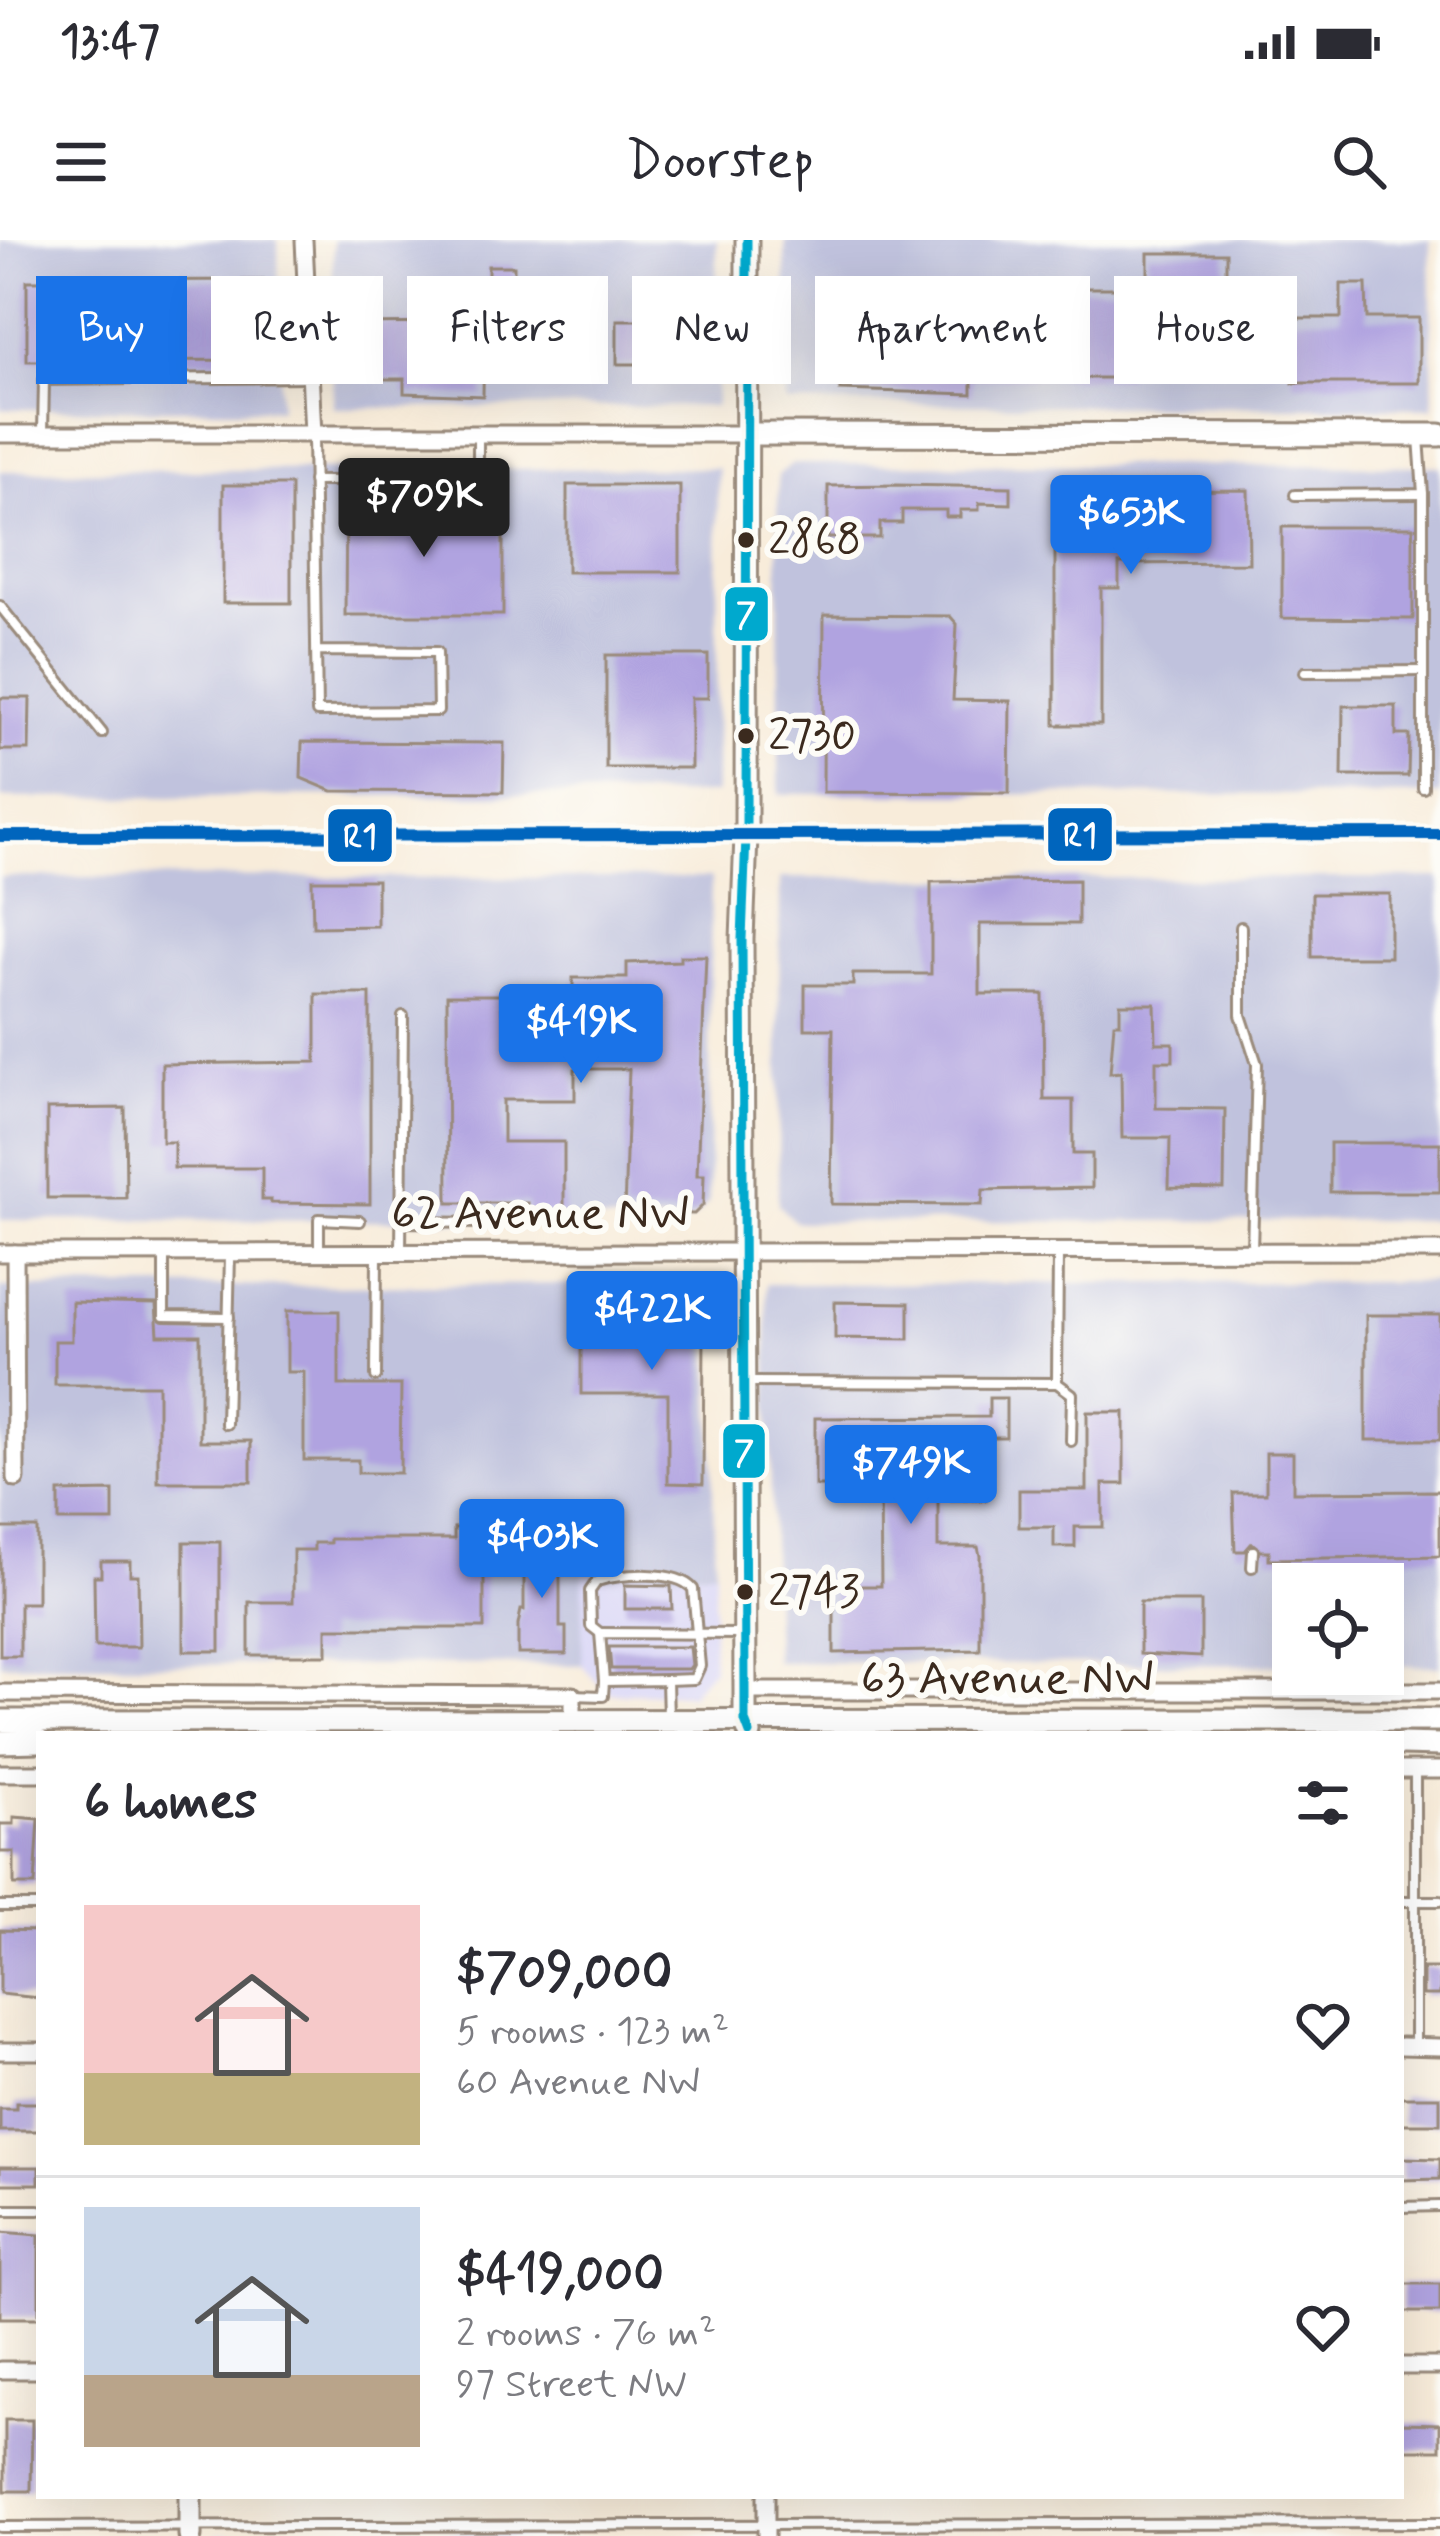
<!DOCTYPE html>
<html lang="en">
<head>
<meta charset="utf-8">
<style>
  body { margin:0; font-family:Mynerve,sans-serif; background:#f2f2f3; color:#2b2b33; height:100vh; display:flex; flex-direction:column; font-size:45px; white-space:nowrap }
  * { box-sizing:border-box; margin:0 }
  p { font-size:39px; color:#7c7c81 }
  .icon { flex:none; width:66px; height:66px; fill:none; stroke:currentColor; stroke-width:2; stroke-linecap:round; stroke-linejoin:round }
  .map { position:relative; flex:1; overflow:hidden }
  .details { position:absolute; left:36px; top:1491px; width:1368px; height:768px; display:flex; flex-direction:column; background:#fff; border-radius:0px; box-shadow:0 12px 48px #0002 }
  .details>* { flex:none }
  .banner { position:absolute; left:36px; top:36px; width:1368px; height:108px; display:flex; gap:24px }
  .buttons { position:absolute; left:1272px; top:1323px; display:grid; gap:24px }
  .buttons a { display:grid; place-items:center; width:132px; height:132px; border-radius:0px; background:#fff; box-shadow:0 12px 48px #0002; font-size:60px }
  .price { position:absolute; translate:-50% -102px; padding:0 27px; border-radius:12px; background:#1a73e8; color:#fff; font-size:39px; line-height:78px; filter:drop-shadow(0 3px 6px #0008) }
  .price::after { content:''; position:absolute; left:50%; top:72px; width:36px; height:27px; margin-left:-18px; background:inherit; clip-path:polygon(0 0,100% 0,50% 100%) }
  .price.current { background:#222; color:#fff }
  ul { padding:0; list-style:none }
  li { display:flex; align-items:center; gap:36px; height:300px; padding:0 48px }
  li+li { border-top:3px solid #e1e1e2 }
  li span { display:grid; place-items:center; flex:none; width:336px; height:240px; border-radius:0px; color:#555 }
  li>.icon { margin-inline-start:auto }
  span .icon { width:144px; height:144px; fill:#fffc; stroke-width:1 }
  li b { font-size:51px }
  h2 { display:flex; justify-content:space-between; align-items:center; height:144px; padding:0 48px; font-size:51px }
  .chip { padding:0 42px; border-radius:0px; background:#fff; box-shadow:0 12px 48px #0002; font-size:42px; line-height:108px }
  .chip.current { background:#1a73e8; color:#fff }
  .status { display:flex; justify-content:space-between; align-items:center; height:84px; padding:0 60px; background:#fff; direction:ltr }
  .status svg { height:33px; fill:currentColor }
  header { display:flex; justify-content:space-between; align-items:center; height:156px; padding:0 48px; background:#fff; font-size:54px; font-weight:600 }
  .map>svg:first-child { display:block }
  .built { fill:#d9d6f7 }
  .industrial { fill:#c0c2dd }
  .building { fill:#b0a3e0 }
  .lines { fill:none; stroke-linecap:round; stroke-linejoin:round }
  .lane-casing { stroke:#9a8b7c; stroke-width:14 }
  .street-casing { stroke:#9a8b7c; stroke-width:21 }
  .secondary-casing { stroke:#9a8b7c; stroke-width:27 }
  .lane { stroke:#fff; stroke-width:8 }
  .street { stroke:#fff; stroke-width:15 }
  .secondary { stroke:#fff; stroke-width:21 }
  .bus-1-casing { stroke:#fdfcf7; stroke-width:18 }
  .bus-1 { stroke:#00a9ce; stroke-width:9 }
  .rail-1-casing { stroke:#fdfcf7; stroke-width:21 }
  .rail-1 { stroke:#0065bd; stroke-width:12 }
  .bus-dot { fill:#3b2a1e; stroke:#fdfcf7; stroke-width:4.5 }
  .labels { text-anchor:middle; dominant-baseline:central; stroke-width:12; stroke-linejoin:round; paint-order:stroke }
  .bus-label { font-size:45px; fill:#3b2a1e; stroke:#fdfcf7; text-anchor:start }
  .street-label { font-size:48px; fill:#3b2a1e; stroke:#fdfcf7 }
  .line-badge { stroke:#fdfcf7; stroke-width:4.5 }
  .badge-label { font-size:33px; text-anchor:middle; font-weight:bold; fill:#fff }
</style>
</head>
<body>
<div class="status"><b>13:47</b><svg viewBox="0 0 49 12"><path d="M0 12V9h3v3zM5 12V6h3v6zM10 12V3h3v9zM15 12V0h3v12zM26 1h20v11H26zM47 4h2v5h-2z"/></svg></div>
<header><svg class="icon" aria-label="menu" viewBox="0 0 24 24"><path d="M4 6h16M4 12h16M4 18h16"/></svg>Doorstep<svg class="icon" aria-label="search" viewBox="0 0 24 24"><circle cx="10" cy="10" r="6"/><path d="M15 15l6 6"/></svg></header>
<div class="map">
<svg width="1440" height="2296" viewBox="0 0 1440 2296">
  <rect width="100%" height="100%" fill="#fdfcf7"/>
  <filter id="ink" filterUnits="userSpaceOnUse"><feTurbulence type="fractalNoise" baseFrequency=".00833" numOctaves="2"/><feDisplacementMap in="SourceGraphic" scale="24" xChannelSelector="R" yChannelSelector="G"/><feConvolveMatrix kernelMatrix="1 2 1 2 8 2 1 2 1" color-interpolation-filters="sRGB"/></filter>
  <filter id="wash" filterUnits="userSpaceOnUse"><feTurbulence type="fractalNoise" baseFrequency=".004" numOctaves="4" result="noise"/><feDisplacementMap in="SourceGraphic" scale="48" xChannelSelector="R" yChannelSelector="G"/><feGaussianBlur stdDeviation="2.7" result="paint"/><feColorMatrix in="noise" values="0 0 0 0 0 0 0 0 0 0 0 0 0 0 0 0 0 1.4 0 .05"/><feComposite in="paint" operator="in"/></filter>
  <g filter="url(#wash)">
    <rect width="100%" height="100%" fill="#f8ecda"/>
    <g class="built">
      <path d="M715 1331 712 1429 690 1454 607 1453 582 1425V1333Z"/>
      <path d="M537 2291 538 2296H220V2293Z"/>
    </g>
    <g class="industrial">
      <path d="M0 0H278L280 169H0Z"/>
      <path d="M333 0H717L716 166 333 168Z"/>
      <path d="M785 0H1430L1433 168 786 163Z"/>
      <path d="M792 224 1440 226V555L779 554 778 235Z"/>
      <path d="M718 228 716 554 0 558V231Z"/>
      <path d="M0 637 711 638 709 962 691 981 0 980Z"/>
      <path d="M780 638H1440V980L795 982 778 965Z"/>
      <path d="M1440 1042V1426H1383V1344H1293V1425L775 1422 766 1044Z"/>
      <path d="M708 1043 715 1331 583 1334 582 1425 0 1424V1048Z"/>
    </g>
    <g id="blocks">
      <g class="building">
        <path d="M1148 13H1226V79H1198L1199 124H1127V138H972V154L840 150V62H928V56H972V48H1148Z"/>
        <path d="M488 26H514V95H484L483 156 404 153V139H359V84L456 83V65H488Z"/>
        <path d="M274 40V120L27 121V41Z"/>
        <path d="M1341 44H1366L1367 78H1419V143H1293V78H1341Z"/>
        <path d="M617 80H700L701 124H617Z"/>
        <rect x="223" y="245" width="68" height="118"/>
        <rect x="567" y="245" width="113" height="87"/>
        <path d="M896 245 1011 247V264L979 263V270H960V277H946V270H902V283H880V298H828V246Z"/>
        <path d="M1248 250 1249 323 1119 324V348H1101V485H1055V291H1100V277H1144L1143 251Z"/>
        <path d="M346 264 503 265V375H345Z"/>
        <path d="M1282 287H1413V379L1282 378Z"/>
        <path d="M824 375 950 376 957 384 953 460 1010 461 1009 553 823 552Z"/>
        <path d="M606 415H708V458H691V528H606Z"/>
        <path d="M0 458H30L29 510H0Z"/>
        <path d="M1343 466H1396V495H1409L1408 536H1342Z"/>
        <path d="M302 502 504 503 503 552 332 551 301 538Z"/>
        <path d="M312 640H377V686L313 687Z"/>
        <path d="M1078 640V684H980V754H1043L1044 860H1073V914H1092V948L983 950 982 965 831 964 833 789H805V745H853V734H931V642Z"/>
        <rect x="1312" y="654" width="78" height="63"/>
        <path d="M680 716H706L697 935H704L703 965 694 974 624 972 629 829H575V860H503V902H564V973H528V963H448L447 755H502V772H560V755H573V738H627V723L680 721Z"/>
        <path d="M316 754H370V964L271 963V960H262V928H174V902H162V824L316 822Z"/>
        <path d="M1120 764H1155L1156 803H1173V821H1156V868L1225 869 1224 949 1169 948 1170 898H1122L1121 832 1110 833 1114 783H1120Z"/>
        <path d="M125 868 126 958H47V869Z"/>
        <rect x="1330" y="903" width="110" height="49"/>
        <path d="M72 1062 156 1064 158 1095H200V1201H251V1242H158V1145H55V1101H72Z"/>
        <path d="M835 1062 909 1063V1099L835 1098Z"/>
        <path d="M581 1070H698V1092H704L703 1244 668 1243V1154H581Z"/>
        <path d="M287 1071H339V1145H401L400 1233H358V1220H304V1132H287Z"/>
        <rect x="1366" y="1075" width="74" height="125"/>
        <path d="M989 1158H1006V1197H989L986 1260H938V1307H978L980 1316V1410L834 1413V1346H881L880 1246H815V1178L989 1177Z"/>
        <path d="M1087 1172H1124V1244H1103V1287H1075V1307H1054V1287H1019V1250H1087Z"/>
        <path d="M1266 1213H1293V1252L1440 1251V1316L1269 1319V1311H1261L1252 1303 1245 1311H1235L1233 1253H1266Z"/>
        <path d="M113 1251V1281H59V1252Z"/>
        <path d="M476 1287V1299H484V1388H327V1415H249V1362H293V1310H314V1303H330V1299H454V1288Z"/>
        <path d="M0 1288H37V1363H20V1416H0Z"/>
        <path d="M524 1301H560V1387H566V1414H518V1385L521 1370H524Z"/>
        <rect x="184" y="1302" width="36" height="109"/>
        <path d="M101 1321H130V1335H138L139 1407H95L94 1336H101Z"/>
        <path d="M625 1345 671 1346 672 1369H625Z"/>
        <path d="M1140 1362H1201V1417L1140 1414Z"/>
        <path d="M609 1407H690L692 1425 689 1429H611Z"/>
        <path d="M14 1577 39 1579 35 1645H14V1612H0V1584H14Z"/>
        <path d="M0 1690 39 1691V1758L0 1754Z"/>
        <rect x="1423" y="1728" width="17" height="27"/>
        <rect x="1401" y="1857" width="39" height="27"/>
        <path d="M16 1863H39V1891H0V1869H16Z"/>
        <path d="M1401 1918 1440 1919V1939L1401 1940Z"/>
        <rect x="0" y="1927" width="39" height="17"/>
        <path d="M0 1992 39 1995V2078H0Z"/>
        <rect x="1401" y="2044" width="39" height="28"/>
        <path d="M5 2180H32L31 2251H5Z"/>
        <path d="M1401 2183 1440 2184V2210H1401Z"/>
      </g>
    </g>
  </g>
  <g filter="url(#ink)">
    <use href="#blocks" fill-opacity="0" stroke="#9a8b7c" stroke-width="3"/>
    <g class="lines">
      <defs>
        <g id="lane">
          <path d="M43 193 44 140 307 137"/>
          <path d="M313 196 317 472 438 471 437 412 316 411"/>
          <path d="M313 241 478 240V196"/>
          <path d="M1423 254V548"/>
          <path d="M1295 255 1423 254 1419 197"/>
          <path d="M0 366 102 493"/>
          <path d="M1305 432 1423 431"/>
          <path d="M1241 687V775L1257 824 1252 1010"/>
          <path d="M401 982 483 983"/>
          <path d="M401 1012 403 776"/>
          <path d="M164 1013V1076L229 1077"/>
          <path d="M319 1013V979L360 981"/>
          <path d="M376 1136 377 1015"/>
          <path d="M745 1142 1057 1143 1058 1014"/>
          <path d="M1057 1143 1072 1154 1071 1201"/>
          <path d="M226 1184 230 1015"/>
          <path d="M1252 1327 1253 1311"/>
          <path d="M600 1393 591 1386 590 1351 597 1341C620 1334 676 1329 693 1349L700 1426 694 1439 667 1440"/>
          <path d="M573 1455 603 1456 604 1441"/>
          <path d="M668 1479 667 1440 604 1441 600 1393 740 1394"/>
          <path d="M1415 1532V1805"/>
          <path d="M1401 1661H1440"/>
          <path d="M0 1666H39"/>
          <path d="M1401 1967 1440 1966"/>
          <path d="M0 1970H39"/>
          <path d="M0 2287 1440 2283"/>
        </g>
        <g id="street">
          <path d="M304 0 313 195"/>
          <path d="M0 194H748"/>
          <path d="M0 1013 1440 1011"/>
          <path d="M15 1013 16 1239"/>
          <path d="M745 1451H1440"/>
          <path d="M0 1453 573 1455V1480"/>
          <path d="M1401 1530H1440"/>
          <path d="M0 1533H39"/>
          <path d="M1401 1806 1440 1807"/>
          <path d="M0 1811H39"/>
          <path d="M1401 2126H1440"/>
          <path d="M0 2130H39"/>
          <path d="M766 2296V2256"/>
        </g>
        <g id="secondary">
          <path d="M747 0 746 596 742 699 745 1451V1481L750 1494"/>
          <path d="M748 194 1440 195"/>
          <path d="M0 1481 1440 1480"/>
          <path d="M0 1502 39 1501"/>
          <path d="M1401 1504 1440 1505"/>
          <path d="M190 2296V2256"/>
        </g>
      </defs>
      <use href="#lane" class="lane-casing"/>
      <use href="#street" class="street-casing"/>
      <use href="#secondary" class="secondary-casing"/>
      <use href="#lane" class="lane"/>
      <use href="#street" class="street"/>
      <use href="#secondary" class="secondary"/>
      <defs>
        <path id="bus-1" d="M747 0 746 596 742 699 745 1451V1481L750 1494"/>
      </defs>
      <use href="#bus-1" class="bus-1-casing"/>
      <use href="#bus-1" class="bus-1"/>
      <defs>
        <path id="rail-1" d="M0 596 1440 594"/>
      </defs>
      <use href="#rail-1" class="rail-1-casing"/>
      <use href="#rail-1" class="rail-1"/>
    </g>
  </g>
  <g class="bus-dot">
    <circle cx="746" cy="300" r="10"/>
    <circle cx="746" cy="496" r="10"/>
    <circle cx="745" cy="1352" r="10"/>
  </g>
  <g class="labels">
    <g class="bus-label">
      <text x="768" y="300">2868</text>
      <text x="768" y="496">2730</text>
      <text x="768" y="1352">2743</text>
    </g>
    <g class="street-label">
      <text x="540" y="974">62 Avenue NW</text>
      <text x="1007" y="1439">63 Avenue NW</text>
    </g>
  </g>
  <g class="line-badge">
    <rect x="723" y="345" width="47" height="58" rx="12" fill="#00a9ce"/>
    <rect x="1046" y="566" width="68" height="57" rx="12" fill="#0065bd"/>
    <rect x="326" y="567" width="68" height="57" rx="12" fill="#0065bd"/>
    <rect x="721" y="1182" width="46" height="58" rx="12" fill="#00a9ce"/>
  </g>
  <g class="badge-label">
    <text x="746" y="385">7</text>
    <text x="1080" y="606">R1</text>
    <text x="360" y="607">R1</text>
    <text x="744" y="1223">7</text>
  </g>
</svg>
<div class="buttons">
<a><svg class="icon" aria-label="locate" viewBox="0 0 24 24"><circle cx="12" cy="12" r="6"/><path d="M12 2v4M12 18v4M2 12h4M18 12h4"/></svg></a>
</div>
<b class="price current" style="left:424px;top:320px">$709K</b>
<b class="price" style="left:1131px;top:337px">$653K</b>
<b class="price" style="left:581px;top:846px">$419K</b>
<b class="price" style="left:652px;top:1133px">$422K</b>
<b class="price" style="left:911px;top:1287px">$749K</b>
<b class="price" style="left:542px;top:1361px">$403K</b>
<div class="banner">
<a class="chip current">Buy</a>
<a class="chip">Rent</a>
<a class="chip">Filters</a>
<a class="chip">New</a>
<a class="chip">Apartment</a>
<a class="chip">House</a>
</div>
<section class="details">
<h2>6 homes<svg class="icon" aria-label="filters" viewBox="0 0 24 24"><path d="M4 7h16M4 17h16"/><circle cx="9" cy="7" r="2"/><circle cx="15" cy="17" r="2"/></svg></h2>
<ul>
<li><span style="background:linear-gradient(#f6c9c9 70%,#c2b280 0)"><svg class="icon" aria-label="home" viewBox="0 0 24 24"><path d="M3 11l9-7 9 7M6 9v11h12V9"/></svg></span><div><b>$709,000</b><p>5 rooms · 123 m²</p><p>60 Avenue NW</p></div><svg class="icon" aria-label="heart" viewBox="0 0 24 24"><path d="M12 20l-8-8c-3-5 5-10 8-4 3-6 11-1 8 4z"/></svg></li>
<li><span style="background:linear-gradient(#c9d6e8 70%,#b9a48a 0)"><svg class="icon" aria-label="home" viewBox="0 0 24 24"><path d="M3 11l9-7 9 7M6 9v11h12V9"/></svg></span><div><b>$419,000</b><p>2 rooms · 76 m²</p><p>97 Street NW</p></div><svg class="icon" aria-label="heart" viewBox="0 0 24 24"><path d="M12 20l-8-8c-3-5 5-10 8-4 3-6 11-1 8 4z"/></svg></li>
</ul>
</section>
</div>
</body>
</html>
